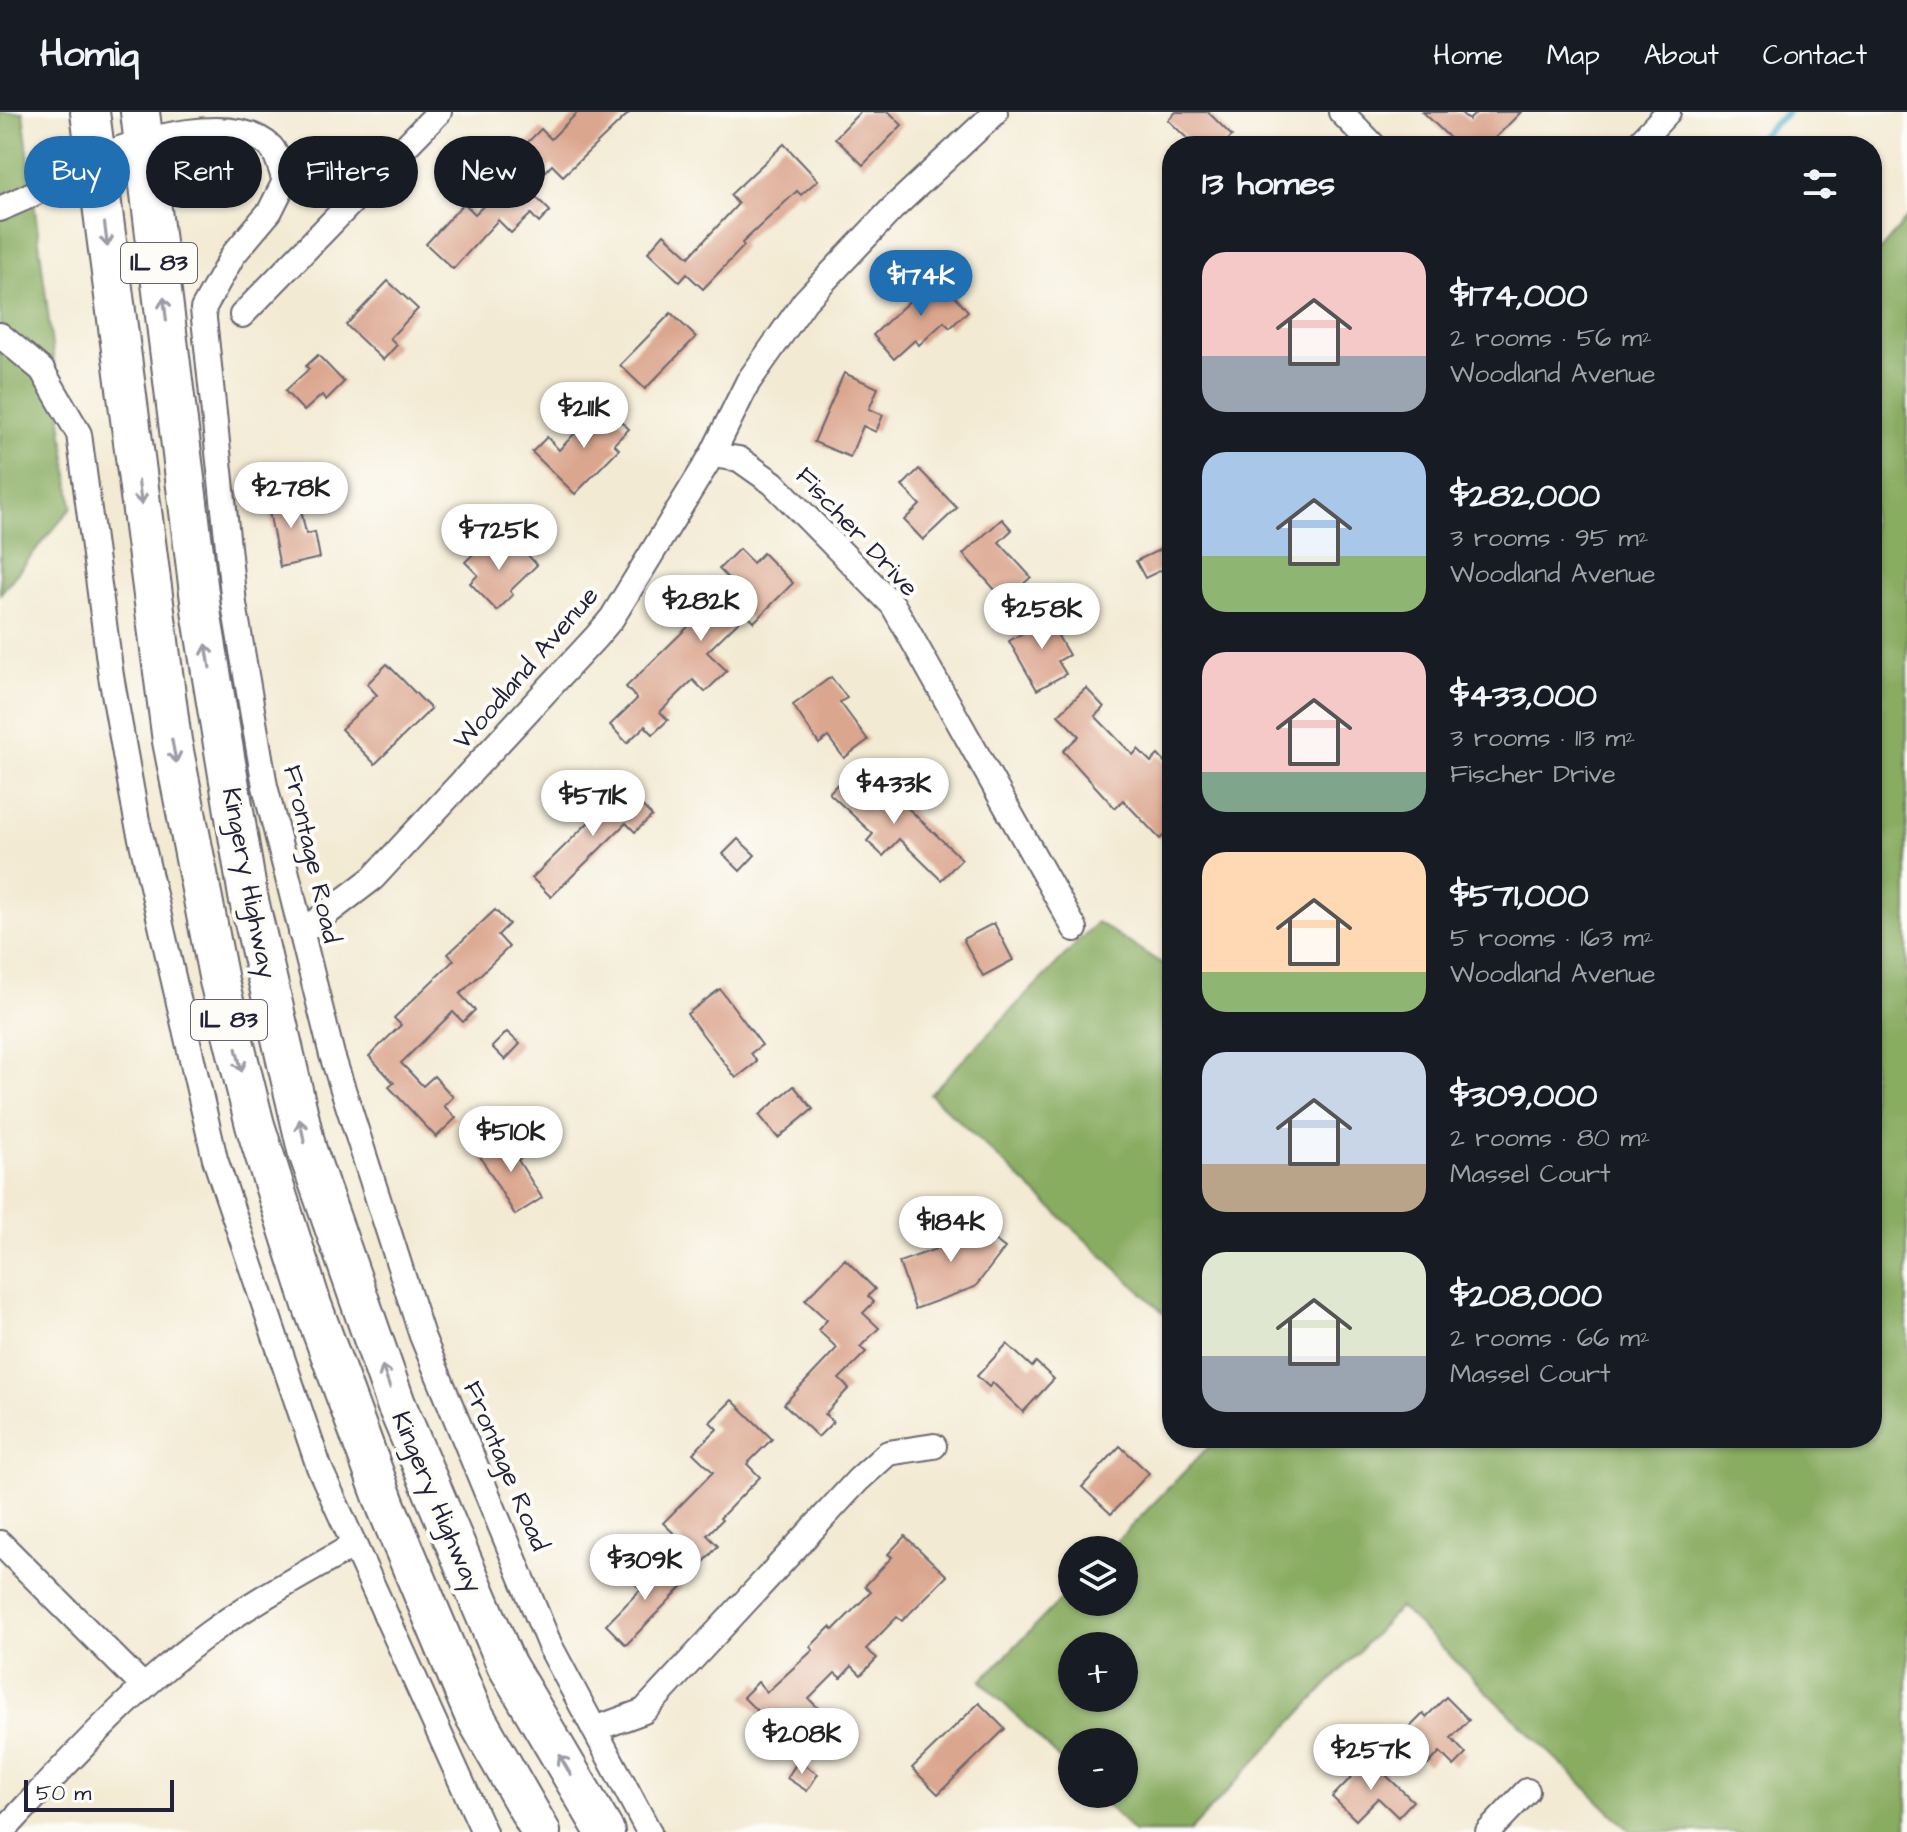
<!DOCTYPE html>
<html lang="en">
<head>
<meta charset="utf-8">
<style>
  body { margin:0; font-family:"Architects Daughter",sans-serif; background:#242831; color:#f1f3f6; height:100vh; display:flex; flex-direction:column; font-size:30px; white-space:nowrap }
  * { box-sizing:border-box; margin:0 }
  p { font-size:26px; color:#9ea1a6 }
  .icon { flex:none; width:44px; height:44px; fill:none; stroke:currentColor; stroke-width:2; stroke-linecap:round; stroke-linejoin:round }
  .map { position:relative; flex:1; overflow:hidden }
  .drawer { position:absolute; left:1162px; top:24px; width:720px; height:1312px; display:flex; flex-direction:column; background:#171b24; border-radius:32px; box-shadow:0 2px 6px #0004 }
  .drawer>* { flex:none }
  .hud { position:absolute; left:24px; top:24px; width:760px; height:72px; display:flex; gap:16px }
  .tools { position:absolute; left:1058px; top:1424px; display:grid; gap:16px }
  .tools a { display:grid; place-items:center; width:80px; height:80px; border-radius:50%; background:#171b24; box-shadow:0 2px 6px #0004; font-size:40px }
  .scale { position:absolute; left:24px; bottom:20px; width:150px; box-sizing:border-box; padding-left:8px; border:4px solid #22223b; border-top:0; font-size:22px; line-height:28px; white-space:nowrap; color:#22223b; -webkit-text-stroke:6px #fdfcf7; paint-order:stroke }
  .price { position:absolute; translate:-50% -68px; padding:0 18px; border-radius:28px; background:#fff; color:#222; font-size:26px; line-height:52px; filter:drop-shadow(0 2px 4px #0008) }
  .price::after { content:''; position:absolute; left:50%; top:48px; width:24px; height:18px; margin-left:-12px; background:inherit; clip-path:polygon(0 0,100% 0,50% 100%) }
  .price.on { background:#1f6fb2; color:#fff }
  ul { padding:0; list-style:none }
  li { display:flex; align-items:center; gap:24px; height:200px; padding:0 40px }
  li span { display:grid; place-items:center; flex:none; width:224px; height:160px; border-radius:24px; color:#555 }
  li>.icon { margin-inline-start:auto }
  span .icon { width:96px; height:96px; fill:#fffc; stroke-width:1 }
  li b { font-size:34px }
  h2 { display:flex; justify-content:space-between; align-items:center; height:96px; padding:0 40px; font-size:34px }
  .tag { padding:0 28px; border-radius:36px; background:#171b24; box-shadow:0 2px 6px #0004; font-size:28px; line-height:72px }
  .tag.on { background:#1f6fb2; color:#fff }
  header { display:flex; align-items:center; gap:48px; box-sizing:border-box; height:112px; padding:0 40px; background:#171b24; border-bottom:2px solid #363941 }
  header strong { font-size:38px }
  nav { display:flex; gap:44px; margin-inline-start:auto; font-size:28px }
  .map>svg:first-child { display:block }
  .forest { fill:#88ac61; stroke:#55674e; stroke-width:2; fill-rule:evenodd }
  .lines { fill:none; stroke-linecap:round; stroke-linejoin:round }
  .stream { stroke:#4eaccd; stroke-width:6 }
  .building { fill:#dba68e }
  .minor-casing { stroke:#6b6870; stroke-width:28 }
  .trunk-casing { stroke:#6b6870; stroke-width:42 }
  .minor { stroke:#fff; stroke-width:24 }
  .trunk { stroke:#fff; stroke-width:38 }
  .oneway { stroke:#9c9ca7 }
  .labels { text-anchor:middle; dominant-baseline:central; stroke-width:8; stroke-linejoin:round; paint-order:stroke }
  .shield { fill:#fdfcf7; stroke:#646373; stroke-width:2 }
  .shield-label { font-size:24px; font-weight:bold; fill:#22223b }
  .street-label { font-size:26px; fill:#22223b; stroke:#fdfcf7 }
</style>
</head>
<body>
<header>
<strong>Homiq</strong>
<nav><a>Home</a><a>Map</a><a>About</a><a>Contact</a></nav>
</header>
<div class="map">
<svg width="1907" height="1720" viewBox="0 0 1907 1720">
  <rect width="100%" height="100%" fill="#fdfcf7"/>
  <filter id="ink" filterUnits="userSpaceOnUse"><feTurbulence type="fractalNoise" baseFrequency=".0125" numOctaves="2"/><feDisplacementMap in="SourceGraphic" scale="16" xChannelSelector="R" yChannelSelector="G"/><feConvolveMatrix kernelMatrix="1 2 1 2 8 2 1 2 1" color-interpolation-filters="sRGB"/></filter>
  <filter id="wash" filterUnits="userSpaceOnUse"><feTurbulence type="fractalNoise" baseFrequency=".006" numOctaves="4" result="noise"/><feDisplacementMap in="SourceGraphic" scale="32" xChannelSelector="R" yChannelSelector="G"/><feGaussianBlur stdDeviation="1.8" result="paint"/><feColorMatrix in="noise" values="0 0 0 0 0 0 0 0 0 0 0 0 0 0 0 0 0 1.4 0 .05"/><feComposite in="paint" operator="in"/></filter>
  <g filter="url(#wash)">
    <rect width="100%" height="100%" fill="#f3ead3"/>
    <g class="forest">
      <path d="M0 0H23L72 395 0 482Z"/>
      <path d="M1907 106V1720H1631L1400 1495 1189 1720H1134L1095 1682H1124V1630H1072V1659L981 1569 1072 1476V1490H1124V1438H1108L1217 1326H1872V148ZM1072 1534H1124V1586H1072Z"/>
      <path d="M1097 810 1172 858V1209L930 982Z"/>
    </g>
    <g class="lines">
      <path class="stream" d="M1749 34 1788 0"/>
    </g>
    <g id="blocks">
      <g class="building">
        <path d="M578 0H630L563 64 552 53 528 77 550 99 539 111 531 102 511 121 498 108 453 157 426 132 464 91 475 102 511 67 504 60 527 37 524 34 541 17 551 27Z"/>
        <path d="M860 0H889L902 13 863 53 835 26Z"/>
        <path d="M1176 0H1208L1232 24 1222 34H1195L1168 8Z"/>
        <path d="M1423 0H1460L1469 8 1477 0H1521L1487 34H1458Z"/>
        <path d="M784 32 818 68 801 83 797 79 742 131 744 134 703 177 687 162 680 170 648 140 664 122 689 145 738 92 730 83Z"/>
        <path d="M936 164 968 199 950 216 944 210 919 233 915 228 894 247 873 223Z"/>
        <path d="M388 169 418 197 390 226 397 233 383 248 346 213Z"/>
        <path d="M671 201 696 225 645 277 620 253Z"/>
        <path d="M318 243 344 270 326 288 322 283 304 299 285 279 309 257 306 254Z"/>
        <path d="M844 261 878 276 869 297 883 303 876 320 863 314 850 345 814 330Z"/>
        <path d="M603 292 629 317 614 332 619 337 575 382 532 340 547 325 559 338Z"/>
        <path d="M919 357 957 396 923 428 904 408 920 393 902 374Z"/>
        <path d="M297 378 306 422 315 420 320 446 280 455 266 384Z"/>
        <path d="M1002 407 1012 418 999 430 1031 465 1005 489 963 442Z"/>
        <path d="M514 428 537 453 510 479 513 483 497 499 470 471 478 463 465 450 487 429 500 442Z"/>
        <path d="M739 437 753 451 763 441 793 471 754 510 746 502 707 540 727 559 705 580 693 568 660 600 668 608 653 622 645 614 627 631 610 613 637 587 626 575 733 471 719 457Z"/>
        <path d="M1161 437 1170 454 1145 466 1136 449Z"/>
        <path d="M1058 501 1068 518 1058 524 1069 543 1058 549 1066 562 1037 578 1009 529Z"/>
        <path d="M387 552 431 597 375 652 341 617 377 583 367 572Z"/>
        <path d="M831 565 847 586 840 590 868 628 844 646 828 625 819 632 793 593Z"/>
        <path d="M1086 576 1104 595 1095 604 1133 643 1138 637 1151 650 1158 643 1172 658V715L1160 727 1123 688 1115 696 1063 639 1079 624 1058 603Z"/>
        <path d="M851 658 890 696 898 687 962 747 941 768 899 727 883 744 867 729 873 722 829 681Z"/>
        <path d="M620 670 652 704 635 720 626 711 551 785 532 766 603 696 598 691Z"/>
        <path d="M738 727 755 743 740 759 723 742Z"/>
        <path d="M495 798 509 812 498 823 509 835 460 882 475 898 463 910 453 900 401 951 423 974 434 964 453 985 444 994 456 1006 436 1025 389 975 394 971 369 944 401 913 394 906 454 848 448 842Z"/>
        <path d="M994 811 1013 848 983 864 963 827Z"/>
        <path d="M720 877 762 933 751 941 757 950 736 966 687 902Z"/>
        <path d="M507 920 520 932 505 948 492 935Z"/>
        <path d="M794 974 813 997 778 1026 759 1003Z"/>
        <path d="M515 1022 527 1042 518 1048 542 1086 515 1103 480 1044Z"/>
        <path d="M969 1102 977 1109 980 1117 1005 1136 975 1175 915 1197 899 1150 936 1137 959 1106Z"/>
        <path d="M845 1147 875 1177 868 1184 874 1190 863 1201 879 1216 860 1235 866 1240 839 1267 849 1276 825 1302 833 1310 818 1325 784 1292 837 1236 818 1218 827 1208 805 1188Z"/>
        <path d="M1007 1232 1032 1255 1036 1250 1054 1267 1023 1300 993 1271 989 1275 977 1264Z"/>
        <path d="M732 1288 772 1327 747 1352 760 1365 720 1406 722 1408 707 1423 718 1434 704 1450 663 1411 713 1360 693 1341 717 1317 710 1310Z"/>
        <path d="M1120 1334 1149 1361 1111 1402 1082 1375Z"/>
        <path d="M905 1424 947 1464 902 1509 897 1505 866 1537 877 1546 861 1563 852 1554 841 1566 835 1561 809 1587 822 1600 791 1632 743 1585 758 1570 767 1580 813 1538 810 1535 830 1515 833 1518 871 1480 865 1474 892 1445 888 1442Z"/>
        <path d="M655 1447 683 1474 626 1533 606 1513 641 1477 633 1470Z"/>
        <path d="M1446 1585 1469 1608 1451 1626 1466 1642 1454 1654 1440 1640 1428 1653 1400 1625 1423 1602 1426 1605Z"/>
        <path d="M979 1591 1005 1617 938 1682 912 1656Z"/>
        <path d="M1369 1647 1413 1689 1398 1705 1378 1686 1356 1708 1332 1685Z"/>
        <path d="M798 1649 818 1662 807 1679 787 1666Z"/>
      </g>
    </g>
  </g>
  <g filter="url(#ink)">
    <use href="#blocks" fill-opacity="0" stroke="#6b6870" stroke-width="2"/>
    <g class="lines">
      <defs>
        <g id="minor">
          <path d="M1341 0 1374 34"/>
          <path d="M1636 34 1668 0"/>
          <path d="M0 97C15 90 30 84 44 76 62 67 79 54 97 46 139 27 235 0 271 35 278 43 281 59 285 69L270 99 233 143 203 197 234 492 265 674 332 943 422 1224 550 1534 649 1720"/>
          <path d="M242 203 439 0"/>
          <path d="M0 223 42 258 79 322 111 564 137 709 215 1047 319 1355 484 1720"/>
          <path d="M712 343 739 347 773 371 893 493 1075 817"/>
          <path d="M301 821 373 766 596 525 612 506 712 343 748 270 805 189 892 97 995 1"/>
          <path d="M0 1431 143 1574"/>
          <path d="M595 1617 644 1599 858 1368 888 1341 934 1334"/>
          <path d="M2 1720C68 1650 131 1579 208 1522 251 1490 307 1461 354 1433"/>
          <path d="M1488 1720 1527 1679"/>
        </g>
        <g id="trunk">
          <path d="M90 0 172 629 219 869 255 1013 312 1193 386 1394 473 1601 541 1720"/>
          <path d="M140 0 202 505 248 784 307 1038 396 1292 506 1552 605 1720"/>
        </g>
      </defs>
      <use href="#minor" class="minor-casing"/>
      <use href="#trunk" class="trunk-casing"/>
      <use href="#minor" class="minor"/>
      <use href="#trunk" class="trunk"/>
    </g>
    <defs><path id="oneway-shaft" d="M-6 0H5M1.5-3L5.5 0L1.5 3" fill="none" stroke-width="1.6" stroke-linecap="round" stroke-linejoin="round" transform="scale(2)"/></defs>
    <g class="oneway">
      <use href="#oneway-shaft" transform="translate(106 123) rotate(83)"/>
      <use href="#oneway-shaft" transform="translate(165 197) rotate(-97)"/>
      <use href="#oneway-shaft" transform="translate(140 381) rotate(83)"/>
      <use href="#oneway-shaft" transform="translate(208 544) rotate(-99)"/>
      <use href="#oneway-shaft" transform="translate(174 639) rotate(79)"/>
      <use href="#oneway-shaft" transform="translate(239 948) rotate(76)"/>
      <use href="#oneway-shaft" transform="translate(302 1019) rotate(-103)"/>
      <use href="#oneway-shaft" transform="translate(386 1265) rotate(-109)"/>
      <use href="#oneway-shaft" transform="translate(565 1653) rotate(-120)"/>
    </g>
  </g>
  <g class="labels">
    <g class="shield">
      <rect x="121" y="131" width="76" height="40" rx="6"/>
      <rect x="191" y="888" width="76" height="40" rx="6"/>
    </g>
    <g class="shield-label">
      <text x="159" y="151">IL 83</text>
      <text x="229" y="908">IL 83</text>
    </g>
    <g class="street-label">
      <text transform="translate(857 420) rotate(47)">Fischer Drive</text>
      <text transform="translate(526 556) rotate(-49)">Woodland Avenue</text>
      <text transform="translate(312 742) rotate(77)">Frontage Road</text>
      <text transform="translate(249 771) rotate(79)">Kingery Highway</text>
      <text transform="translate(506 1354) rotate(67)">Frontage Road</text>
      <text transform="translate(437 1390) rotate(67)">Kingery Highway</text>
    </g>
  </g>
</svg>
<div class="tools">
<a><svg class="icon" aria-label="layers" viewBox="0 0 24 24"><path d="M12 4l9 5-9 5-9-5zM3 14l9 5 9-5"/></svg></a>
<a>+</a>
<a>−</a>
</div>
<div class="scale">50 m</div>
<b class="price on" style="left:921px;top:206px">$174K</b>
<b class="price" style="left:584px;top:338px">$211K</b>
<b class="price" style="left:291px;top:418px">$278K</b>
<b class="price" style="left:499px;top:460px">$725K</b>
<b class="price" style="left:701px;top:531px">$282K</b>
<b class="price" style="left:1042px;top:539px">$258K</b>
<b class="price" style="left:894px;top:714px">$433K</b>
<b class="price" style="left:593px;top:726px">$571K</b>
<b class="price" style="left:511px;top:1062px">$510K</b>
<b class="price" style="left:951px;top:1152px">$184K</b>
<b class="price" style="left:645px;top:1490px">$309K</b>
<b class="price" style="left:802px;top:1664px">$208K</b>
<b class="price" style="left:1371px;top:1680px">$257K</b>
<div class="hud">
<a class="tag on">Buy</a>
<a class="tag">Rent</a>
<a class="tag">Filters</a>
<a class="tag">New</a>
</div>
<section class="drawer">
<h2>13 homes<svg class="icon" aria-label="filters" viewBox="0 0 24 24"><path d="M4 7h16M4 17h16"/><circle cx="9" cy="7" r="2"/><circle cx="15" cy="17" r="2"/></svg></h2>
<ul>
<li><span style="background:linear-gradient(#f6c9c9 65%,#9aa5b1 0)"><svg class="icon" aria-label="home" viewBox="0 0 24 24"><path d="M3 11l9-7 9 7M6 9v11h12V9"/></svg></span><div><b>$174,000</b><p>2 rooms · 56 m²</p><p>Woodland Avenue</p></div></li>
<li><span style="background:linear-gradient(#a9c7e8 65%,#8fb573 0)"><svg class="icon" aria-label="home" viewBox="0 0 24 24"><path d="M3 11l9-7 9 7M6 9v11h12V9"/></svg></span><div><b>$282,000</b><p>3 rooms · 95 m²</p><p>Woodland Avenue</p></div></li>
<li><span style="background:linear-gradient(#f6c9c9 75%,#7fa58c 0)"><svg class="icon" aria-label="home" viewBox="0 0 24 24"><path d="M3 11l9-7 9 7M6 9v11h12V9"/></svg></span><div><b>$433,000</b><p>3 rooms · 113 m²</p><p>Fischer Drive</p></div></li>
<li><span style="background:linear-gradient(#ffd9b3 75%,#8fb573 0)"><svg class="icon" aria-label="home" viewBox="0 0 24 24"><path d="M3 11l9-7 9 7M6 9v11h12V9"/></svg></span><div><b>$571,000</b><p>5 rooms · 163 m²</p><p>Woodland Avenue</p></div></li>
<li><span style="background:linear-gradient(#c9d6e8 70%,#b9a48a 0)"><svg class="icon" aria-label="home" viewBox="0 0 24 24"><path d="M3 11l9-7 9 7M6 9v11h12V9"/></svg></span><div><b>$309,000</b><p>2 rooms · 80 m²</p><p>Massel Court</p></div></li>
<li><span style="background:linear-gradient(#dfe7d0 65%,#9aa5b1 0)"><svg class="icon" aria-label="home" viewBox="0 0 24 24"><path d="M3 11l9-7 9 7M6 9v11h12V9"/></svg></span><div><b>$208,000</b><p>2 rooms · 66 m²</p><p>Massel Court</p></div></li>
</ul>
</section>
</div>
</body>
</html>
